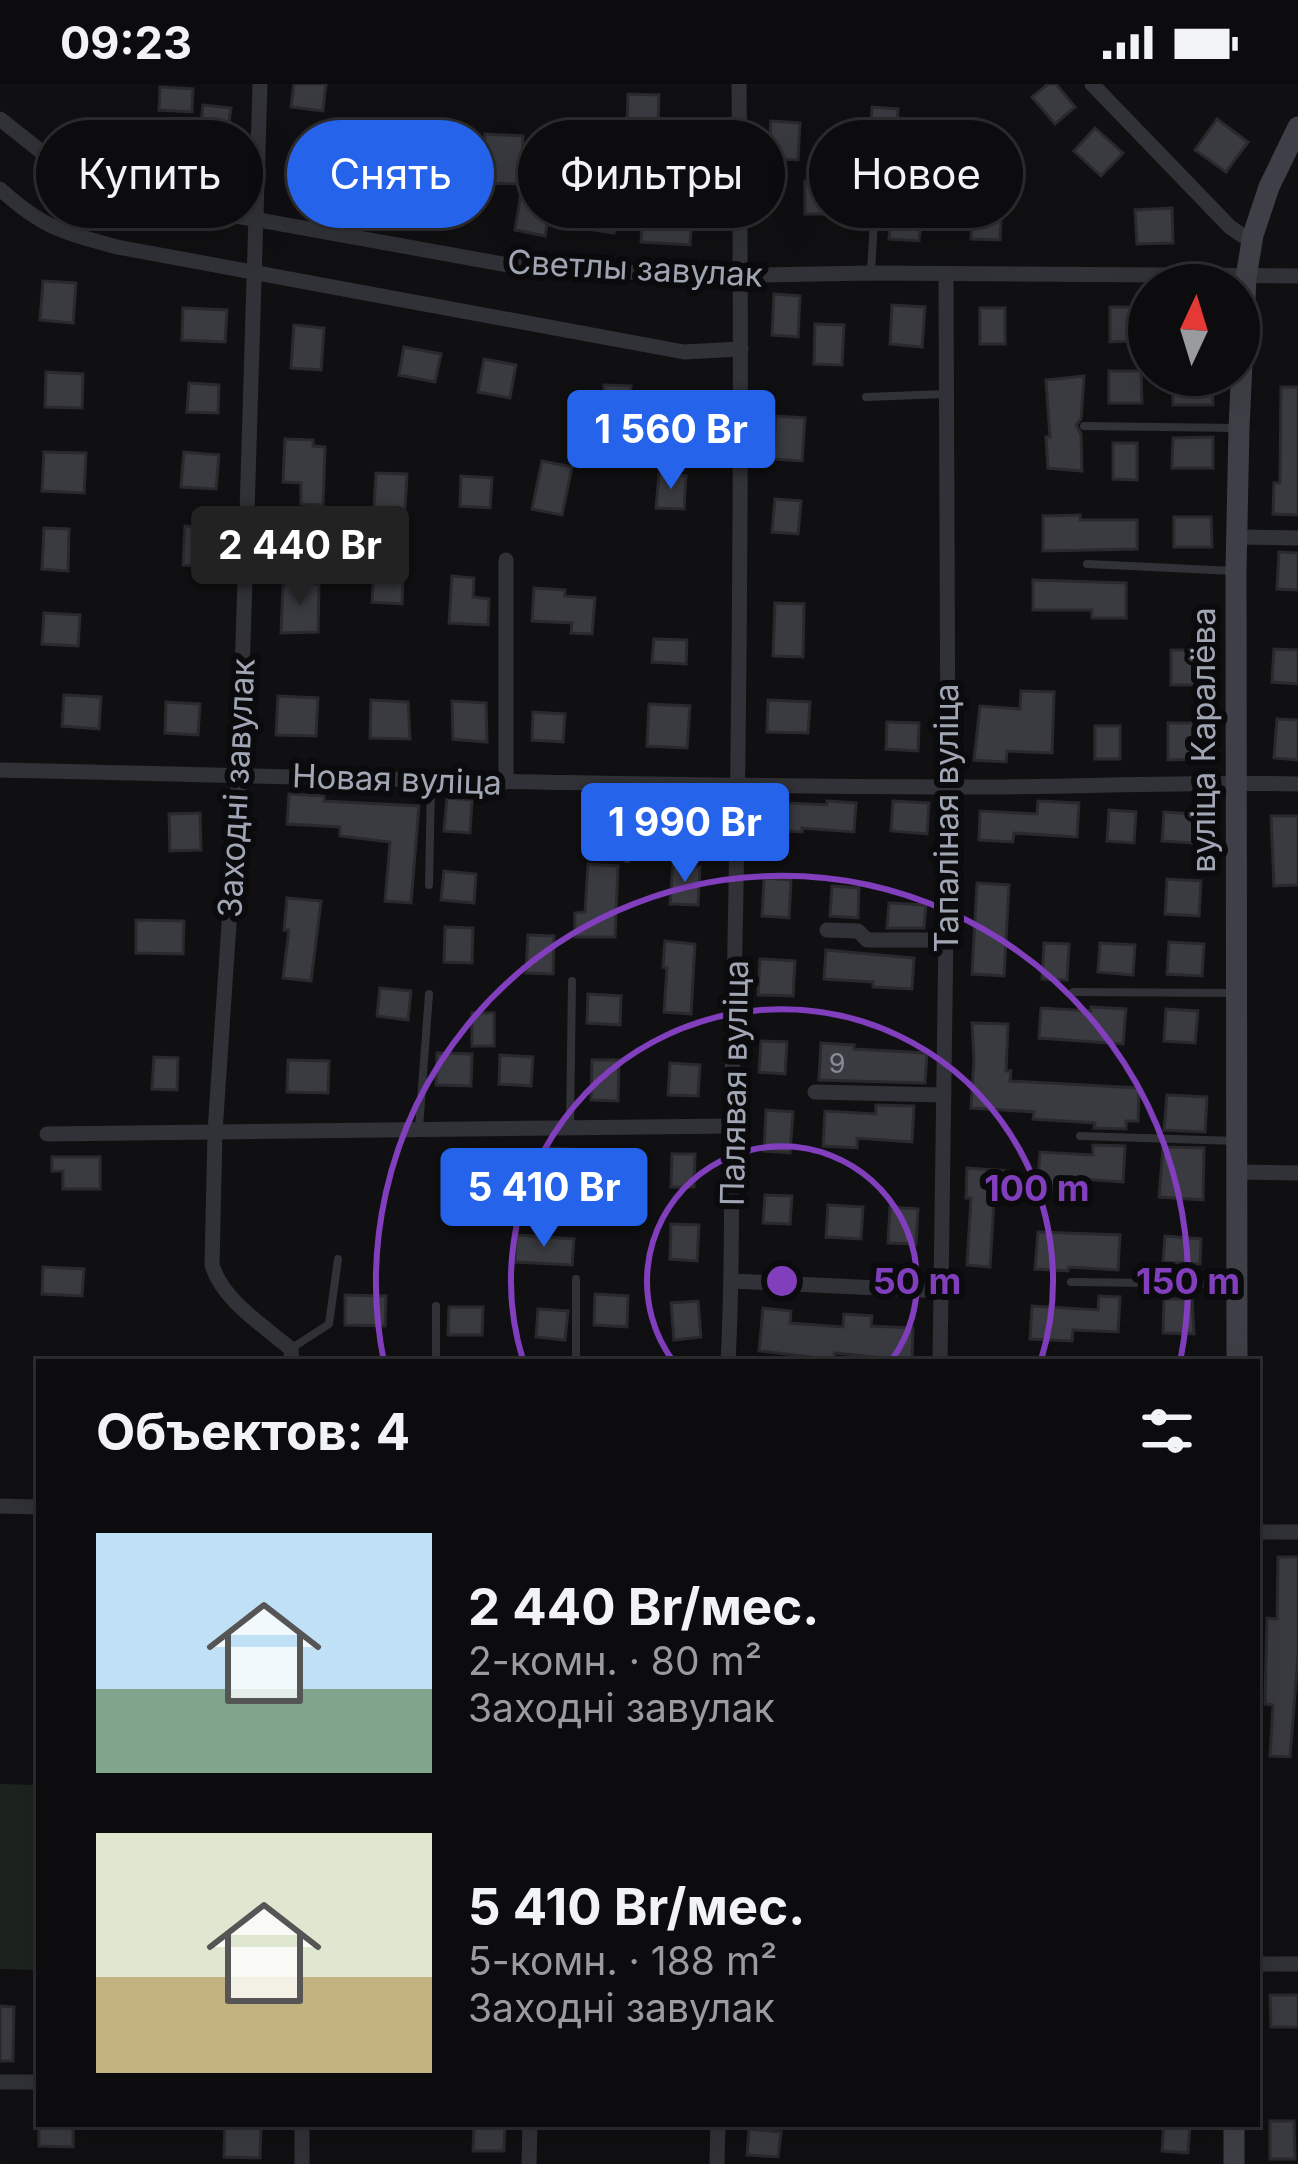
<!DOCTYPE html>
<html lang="ru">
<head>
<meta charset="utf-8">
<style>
  body { margin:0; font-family:Inter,sans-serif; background:#151517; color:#f1f3f6; height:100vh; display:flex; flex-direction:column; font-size:45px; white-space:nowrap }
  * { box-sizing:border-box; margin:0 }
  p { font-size:39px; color:#9a9b9e }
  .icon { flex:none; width:66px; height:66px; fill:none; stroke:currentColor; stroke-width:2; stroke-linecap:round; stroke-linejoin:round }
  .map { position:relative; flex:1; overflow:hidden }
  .side { position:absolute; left:36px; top:1275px; width:1224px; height:768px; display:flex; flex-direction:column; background:#0c0c0e; border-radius:0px; box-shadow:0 12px 48px #0002,0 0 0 3px #2c2c2e }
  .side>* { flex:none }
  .guide { position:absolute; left:36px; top:36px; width:1227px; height:108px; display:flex; gap:24px }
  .needle { width:78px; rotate:4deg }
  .controls { position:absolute; left:1128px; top:180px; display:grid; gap:24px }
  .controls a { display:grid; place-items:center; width:132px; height:132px; border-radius:50%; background:#0c0c0e; box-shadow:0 12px 48px #0002,0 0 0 3px #2c2c2e; font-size:60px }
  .price { position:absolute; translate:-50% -102px; padding:0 27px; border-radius:12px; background:#2563eb; color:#fff; font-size:39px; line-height:78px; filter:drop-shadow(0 3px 6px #0008) }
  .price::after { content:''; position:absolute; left:50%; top:72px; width:36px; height:27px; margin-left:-18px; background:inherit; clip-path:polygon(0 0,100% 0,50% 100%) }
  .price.on { background:#222; color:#fff }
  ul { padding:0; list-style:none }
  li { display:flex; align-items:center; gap:36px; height:300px; padding:0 60px }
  li span { display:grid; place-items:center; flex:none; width:336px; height:240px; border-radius:0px; color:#555 }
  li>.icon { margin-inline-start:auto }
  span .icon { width:144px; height:144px; fill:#fffc; stroke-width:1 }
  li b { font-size:51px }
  h2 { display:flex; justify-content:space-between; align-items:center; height:144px; padding:0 60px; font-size:51px }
  .pill { padding:0 42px; border-radius:54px; background:#0c0c0e; box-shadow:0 12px 48px #0002,0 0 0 3px #2c2c2e; font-size:42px; line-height:108px }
  .pill.on { background:#2563eb; color:#fff }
  .status { display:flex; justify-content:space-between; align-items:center; height:84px; padding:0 60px; background:#0c0c0e; direction:ltr }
  .status svg { height:33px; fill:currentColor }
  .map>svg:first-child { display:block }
  .green { fill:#1c241d }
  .building { fill:#3a3b40; stroke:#2a2a2e; stroke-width:3 }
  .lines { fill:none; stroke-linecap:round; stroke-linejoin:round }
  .service { stroke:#313237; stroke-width:8 }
  .minor { stroke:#313237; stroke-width:15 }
  .secondary { stroke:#3f4047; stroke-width:21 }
  .ring { fill:none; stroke:#813ebd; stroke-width:6 }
  .labels { text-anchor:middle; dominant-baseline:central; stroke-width:12; stroke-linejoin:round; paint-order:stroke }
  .number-label { font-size:27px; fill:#868b97 }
  .street-label { font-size:33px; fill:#a0a6b4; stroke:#0b0b0d }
  .centre { fill:#813ebd; stroke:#0b0b0d; stroke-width:6 }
  .ring-label { font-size:36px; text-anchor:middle; font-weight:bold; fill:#813ebd; stroke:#0b0b0d; stroke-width:12; stroke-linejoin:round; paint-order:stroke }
</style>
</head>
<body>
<div class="status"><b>09:23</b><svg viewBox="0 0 49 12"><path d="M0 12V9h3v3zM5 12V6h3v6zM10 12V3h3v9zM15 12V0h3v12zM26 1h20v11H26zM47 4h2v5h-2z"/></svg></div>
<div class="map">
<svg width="1298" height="2080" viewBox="0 0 1298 2080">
  <rect width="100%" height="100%" fill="#101012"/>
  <path class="green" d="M0 1700 39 1701V1886L0 1885Z"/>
  <g class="building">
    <path d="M294 0H326L323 27 291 23Z"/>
    <path d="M1048 0H1056L1075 23 1055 40 1032 13Z"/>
    <path d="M160 3 193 5 192 28 159 26Z"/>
    <path d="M628 10 659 11 658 45 627 44Z"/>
    <path d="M203 21 231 24 226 61 199 57Z"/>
    <path d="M872 23 898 25 896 55 867 54 865 103 840 101 842 39 871 40Z"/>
    <path d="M108 35H135L134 70 106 69Z"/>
    <path d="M1217 35 1248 58 1226 88 1195 66Z"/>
    <path d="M771 37 800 39 798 76 768 74Z"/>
    <path d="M1095 44 1123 69 1101 92 1074 67Z"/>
    <path d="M485 50 523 52 521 100 484 99Z"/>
    <path d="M294 65H334V101L294 100Z"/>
    <path d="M413 81H441L442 130H413Z"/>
    <path d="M805 97 831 98 830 130H805Z"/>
    <path d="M521 109 552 115 545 152 515 146Z"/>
    <path d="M592 113 619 117 614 149 587 145Z"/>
    <path d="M892 115 923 118 919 157 889 155Z"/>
    <path d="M973 116 1002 118 1000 156 971 155Z"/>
    <path d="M1172 124 1173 159 1137 160 1135 126Z"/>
    <path d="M643 127 692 130 690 161 641 158Z"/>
    <path d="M43 197 76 199 73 239 40 236Z"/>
    <path d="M774 210 800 212 798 253 772 251Z"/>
    <path d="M892 221 925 223 922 263 890 260Z"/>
    <path d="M1110 223H1132V257L1110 258Z"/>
    <path d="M183 224 227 226 225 258 182 256Z"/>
    <rect x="980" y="224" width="25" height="36"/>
    <path d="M815 240 844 241 842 281 814 280Z"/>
    <path d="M294 241 324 244 321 286 291 284Z"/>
    <path d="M404 263 441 270 435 298 399 291Z"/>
    <path d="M484 275 516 281 510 314 478 308Z"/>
    <path d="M1109 287H1141L1142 319H1109Z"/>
    <path d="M46 288 83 290 82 324 45 323Z"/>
    <path d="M1173 291H1212L1213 321H1173Z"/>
    <path d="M1084 292 1081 335 1076 341 1081 350 1082 387 1048 384 1046 353H1050L1046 296Z"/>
    <path d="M189 299 219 301 218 329 187 328Z"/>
    <path d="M604 301 631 302 630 312 694 315 693 349 602 345Z"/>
    <path d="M1281 303H1298V431L1273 430 1274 399H1280Z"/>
    <path d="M776 332 805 334 802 377 773 375Z"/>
    <path d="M1213 353V384H1172L1173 354Z"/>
    <path d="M285 355 313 356V362L325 363 323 421 301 420V399L283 398Z"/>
    <path d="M1113 359H1137V396L1113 395Z"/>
    <path d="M44 368 86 369 84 409 42 407Z"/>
    <path d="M184 368 219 371 216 405 181 403Z"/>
    <path d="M542 377 572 383 562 431 532 425Z"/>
    <path d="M376 389 407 390 405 426 374 425Z"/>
    <path d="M659 390 686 392 684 425 656 424Z"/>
    <path d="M461 392 492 394 490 424 460 422Z"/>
    <path d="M775 415 801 417 798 450 772 448Z"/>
    <path d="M1080 431V436H1137V465L1043 467V432Z"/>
    <path d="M1174 433H1211L1212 463H1174Z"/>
    <path d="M185 442 211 443 209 483 183 481Z"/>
    <path d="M44 444 69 445 68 487 42 485Z"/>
    <path d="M1279 468 1298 469V506L1277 505Z"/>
    <path d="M375 469 404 471 402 520 372 518Z"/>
    <path d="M452 492 474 494 473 513 489 515 488 541 449 539Z"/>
    <path d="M1033 496 1126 499V534H1092V526H1033Z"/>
    <path d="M283 500H319L318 548 281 549Z"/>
    <path d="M534 504 565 506V512L595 514 592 550 571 549 572 539 532 537Z"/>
    <path d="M775 519 804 520 803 573 773 572Z"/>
    <path d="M44 529 80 531 78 562 42 560Z"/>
    <path d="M654 555 687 556 686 580 652 578Z"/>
    <path d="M1274 565 1298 566V600L1272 598Z"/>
    <rect x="1171" y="566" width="33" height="35"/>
    <path d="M1021 607 1054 608 1052 669 1007 667 1006 678 974 676 980 622 1020 625Z"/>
    <path d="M64 611 101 613 99 645 62 642Z"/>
    <path d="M278 612 318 614 316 652 276 651Z"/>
    <path d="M371 616 408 618 410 655 370 654Z"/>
    <path d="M768 616 810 618 808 649 767 648Z"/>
    <path d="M452 617 486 619 487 658 453 655Z"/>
    <path d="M166 618 200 620 198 651 165 649Z"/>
    <path d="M649 620 690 622 687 664 647 662Z"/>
    <path d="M533 628 565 630 563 658 532 656Z"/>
    <path d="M1277 635 1298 636V676L1274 674Z"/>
    <path d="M887 638 919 639 918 667 886 665Z"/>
    <path d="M1168 639H1200V675L1168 676Z"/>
    <rect x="1095" y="642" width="25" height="33"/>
    <path d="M289 710 324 712V717L419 722 411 819 385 817 390 758 340 752V743L287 740Z"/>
    <path d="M447 714 472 716 470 749 444 747Z"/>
    <path d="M588 717 621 719 620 743 587 741Z"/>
    <path d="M827 717 856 719 854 748 802 744V748L770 746 772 718 827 721Z"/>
    <path d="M893 717 929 719 927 750 891 747Z"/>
    <path d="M1038 717 1079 719 1077 753 1014 749 1013 758 979 756 980 727 1037 730Z"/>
    <path d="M1109 726 1136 728 1134 759 1107 757Z"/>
    <path d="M1164 728 1195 730 1193 759 1162 757Z"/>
    <path d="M200 729 201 766 170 767 169 730Z"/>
    <path d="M1271 732H1298V801L1274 802Z"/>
    <path d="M588 780 618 782 615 853H575V829L585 828Z"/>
    <path d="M673 781 700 783 698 821 670 820Z"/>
    <path d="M444 787 476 790 474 819 441 816Z"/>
    <path d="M764 794 791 796 789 834 762 832Z"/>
    <path d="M1167 795 1201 797 1199 832 1165 830Z"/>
    <path d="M977 799 1009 801 1004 892 972 890Z"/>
    <path d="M832 802 859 804 858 834 830 832Z"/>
    <path d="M287 814 321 817 311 897 283 894 289 846H284Z"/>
    <path d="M889 819 926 821 924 844H887Z"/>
    <path d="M136 836 184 837 183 870 136 869Z"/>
    <path d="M445 843 473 844 472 879 444 878Z"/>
    <path d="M528 851 554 852 553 890 526 889Z"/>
    <path d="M665 857 695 860 691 930 664 928 667 884 663 883Z"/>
    <path d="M1169 858 1204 860 1202 892 1167 890Z"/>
    <path d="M1044 859 1069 860 1067 896 1042 895Z"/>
    <path d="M1100 859 1135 861 1133 891 1098 888Z"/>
    <path d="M826 866 914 874 912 905 873 903V898L824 895Z"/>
    <path d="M760 875 795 877 793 912 758 911Z"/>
    <path d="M380 904 411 907 408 936 377 932Z"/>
    <path d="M588 910 621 912 620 941 587 939Z"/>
    <path d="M1091 923 1126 925 1123 960 1039 954 1041 924 1091 927Z"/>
    <path d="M1166 925 1198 927 1195 959 1164 957Z"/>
    <rect x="472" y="929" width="22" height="33"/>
    <path d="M972 939 1008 940 1006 987H1011L1010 997 1139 1004 1138 1037H1126V1045L1094 1044 1095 1039 1033 1035 1034 1028 971 1024 974 976Z"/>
    <path d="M761 957 787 958 785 990 759 988Z"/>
    <path d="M821 959 854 961V965L927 969 925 999 819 996Z"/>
    <path d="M437 969 472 970 471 1002 436 1001Z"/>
    <path d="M500 971 533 973 531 1002 499 1000Z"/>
    <path d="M154 973 178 974 177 1006 152 1005Z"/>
    <path d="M288 976 329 977 328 1009 287 1008Z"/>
    <path d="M592 976H619L618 1017 591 1016Z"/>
    <path d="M670 979 700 981 698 1012 668 1011Z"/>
    <path d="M1167 1011 1207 1013 1205 1048 1164 1046Z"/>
    <path d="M876 1021 914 1022 912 1058 857 1054V1064L823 1062 825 1027 876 1030Z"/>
    <path d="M766 1026 793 1028 790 1069 764 1067Z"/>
    <path d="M1093 1061 1125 1062 1123 1098 1068 1094V1108L1037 1106 1040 1068 1093 1071Z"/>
    <path d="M1163 1063 1204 1064 1203 1116 1159 1113Z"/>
    <path d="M544 1064 633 1068 631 1098 542 1092Z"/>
    <path d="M672 1070H695L694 1103H671Z"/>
    <path d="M52 1073H100V1105H63V1087H52Z"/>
    <path d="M967 1084 1010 1087 1008 1117 994 1116 990 1183 967 1181 971 1114H966Z"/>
    <path d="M765 1111 792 1112 790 1140 763 1139Z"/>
    <path d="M828 1121 863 1123 861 1155 826 1153Z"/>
    <path d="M890 1123 918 1125 916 1160 888 1159Z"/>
    <path d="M671 1140 699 1141 697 1177 670 1175Z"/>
    <path d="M1038 1148 1120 1151 1118 1186 1069 1183 1068 1187 1035 1185Z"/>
    <path d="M516 1151 574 1155 572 1181 515 1178Z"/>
    <path d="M1165 1152 1201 1155 1200 1180 1163 1178Z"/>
    <path d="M43 1183 84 1185 82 1212 42 1210Z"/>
    <path d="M595 1210 628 1212 627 1243 594 1241Z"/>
    <path d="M345 1211 386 1212 385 1242 345 1241Z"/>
    <path d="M1099 1212 1120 1213 1118 1248 1073 1246 1072 1257 1030 1255 1032 1222 1098 1226Z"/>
    <path d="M1164 1215H1192L1194 1250 1163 1249Z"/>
    <path d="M698 1217 701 1253 674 1256 671 1219Z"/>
    <path d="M449 1223H483L482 1251H448Z"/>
    <path d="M763 1224 791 1227 790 1239 843 1243 844 1230 872 1232 871 1242 913 1244 912 1277 835 1269 834 1278H811L812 1273 759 1267Z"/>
    <path d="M538 1225 568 1227 565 1256 536 1253Z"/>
    <path d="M1278 1473H1298V1572L1290 1673 1270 1672 1273 1621 1265 1620 1267 1534 1277 1535Z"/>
    <path d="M1270 1911H1298V1943H1271Z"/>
    <path d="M0 1922 14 1923 13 1977H0Z"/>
    <path d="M1270 2037H1294L1295 2075H1270Z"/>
    <path d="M39 2040H73V2063L39 2062Z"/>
    <path d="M225 2040H261L260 2074 224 2073Z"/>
    <path d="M474 2040H505L504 2067H473Z"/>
    <path d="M1164 2040 1190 2041 1188 2069 1162 2067Z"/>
    <path d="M749 2045 781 2048 778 2073 747 2071Z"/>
  </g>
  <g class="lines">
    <g class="service">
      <path d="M871 187 878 74"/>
      <path d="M866 313 945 310"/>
      <path d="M1084 342 1237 344"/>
      <path d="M1087 480 1235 487"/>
      <path d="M627 775 630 703"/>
      <path d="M429 801 431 698"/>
      <path d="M1073 908 1235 909"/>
      <path d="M570 1042 572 897"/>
      <path d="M419 1044 429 910"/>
      <path d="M1080 1052 1236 1057"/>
      <path d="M1071 1198 1236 1200"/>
      <path d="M292 1264 329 1240 338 1175"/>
      <path d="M436 1278V1222"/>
      <path d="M576 1278V1195"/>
    </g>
    <g class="minor">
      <path d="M260 0 239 691 215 1048 212 1181C223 1217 263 1241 291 1265L292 1278"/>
      <path d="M1092 0 1230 143 1243 152 1253 151"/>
      <path d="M0 35 48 73 94 100 153 117 514 182 698 192 871 189 1298 192"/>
      <path d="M0 105C43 144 62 148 117 163L684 268 741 265"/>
      <path d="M1238 453 1298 454"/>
      <path d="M506 476V698"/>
      <path d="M0 686C315 693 629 702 944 703 1062 704 1180 697 1298 700"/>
      <path d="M827 846 858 847 867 856H946"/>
      <path d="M815 1008 944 1011"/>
      <path d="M47 1050 731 1042"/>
      <path d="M1237 1088 1298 1089"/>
      <path d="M733 1197 942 1207"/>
      <path d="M728 1278C734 1172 730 1067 733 961 740 641 742 320 739 0"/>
      <path d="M940 1278 948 703 946 190"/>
      <path d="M0 1422 39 1423"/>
      <path d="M1257 1448H1298"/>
      <path d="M1257 1880H1298"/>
      <path d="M0 1998H39"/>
      <path d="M302 2080V2040"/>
      <path d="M529 2080 530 2040"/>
      <path d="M717 2080 718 2040"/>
    </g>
    <g class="secondary">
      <path d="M1237 1278 1236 487 1239 344 1246 193 1253 151 1269 103 1298 43"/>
      <path d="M1234 2080V2040"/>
    </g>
  </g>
  <g class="ring">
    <path d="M673 1277A135 135 0 1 1 891 1277"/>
    <path d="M523 1276A271 271 0 1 1 1041 1276"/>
    <path d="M384 1278A406 406 0 1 1 1180 1278"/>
  </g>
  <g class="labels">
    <g class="number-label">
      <text x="837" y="979">9</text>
    </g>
    <g class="street-label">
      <text transform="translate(635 184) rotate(3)">Светлы завулак</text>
      <text transform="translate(1203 656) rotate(-90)">вуліца Каралёва</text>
      <text transform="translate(397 695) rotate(2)">Новая вуліца</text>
      <text transform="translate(236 704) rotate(-87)">Заходні завулак</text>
      <text transform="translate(946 734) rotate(-90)">Тапаліная вуліца</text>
      <text transform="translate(734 999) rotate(-89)">Палявая вуліца</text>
    </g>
  </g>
  <circle cx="782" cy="1197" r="18" class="centre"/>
  <g class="ring-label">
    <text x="1037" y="1117">100 m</text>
    <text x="917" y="1210">50 m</text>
    <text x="1188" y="1210">150 m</text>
  </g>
</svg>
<div class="controls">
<a><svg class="needle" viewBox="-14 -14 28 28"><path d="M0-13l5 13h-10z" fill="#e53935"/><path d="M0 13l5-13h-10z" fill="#9a9b9e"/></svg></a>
</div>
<b class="price" style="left:671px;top:408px">1 560 Br</b>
<b class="price on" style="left:300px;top:524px">2 440 Br</b>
<b class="price" style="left:685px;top:801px">1 990 Br</b>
<b class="price" style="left:544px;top:1166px">5 410 Br</b>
<div class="guide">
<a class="pill">Купить</a>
<a class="pill on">Снять</a>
<a class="pill">Фильтры</a>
<a class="pill">Новое</a>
</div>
<section class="side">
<h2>Объектов: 4<svg class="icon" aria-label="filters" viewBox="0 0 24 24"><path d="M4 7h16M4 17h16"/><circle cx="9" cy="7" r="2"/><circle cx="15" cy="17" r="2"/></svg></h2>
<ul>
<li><span style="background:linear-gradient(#bfe0f5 65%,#7fa58c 0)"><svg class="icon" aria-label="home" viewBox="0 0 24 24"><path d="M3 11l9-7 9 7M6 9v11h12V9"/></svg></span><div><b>2 440 Br/мес.</b><p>2-комн. · 80 m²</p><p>Заходні завулак</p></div></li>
<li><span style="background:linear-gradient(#dfe7d0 60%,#c2b280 0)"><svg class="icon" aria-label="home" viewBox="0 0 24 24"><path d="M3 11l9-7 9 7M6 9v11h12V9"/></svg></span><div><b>5 410 Br/мес.</b><p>5-комн. · 188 m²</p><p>Заходні завулак</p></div></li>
</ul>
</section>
</div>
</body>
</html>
